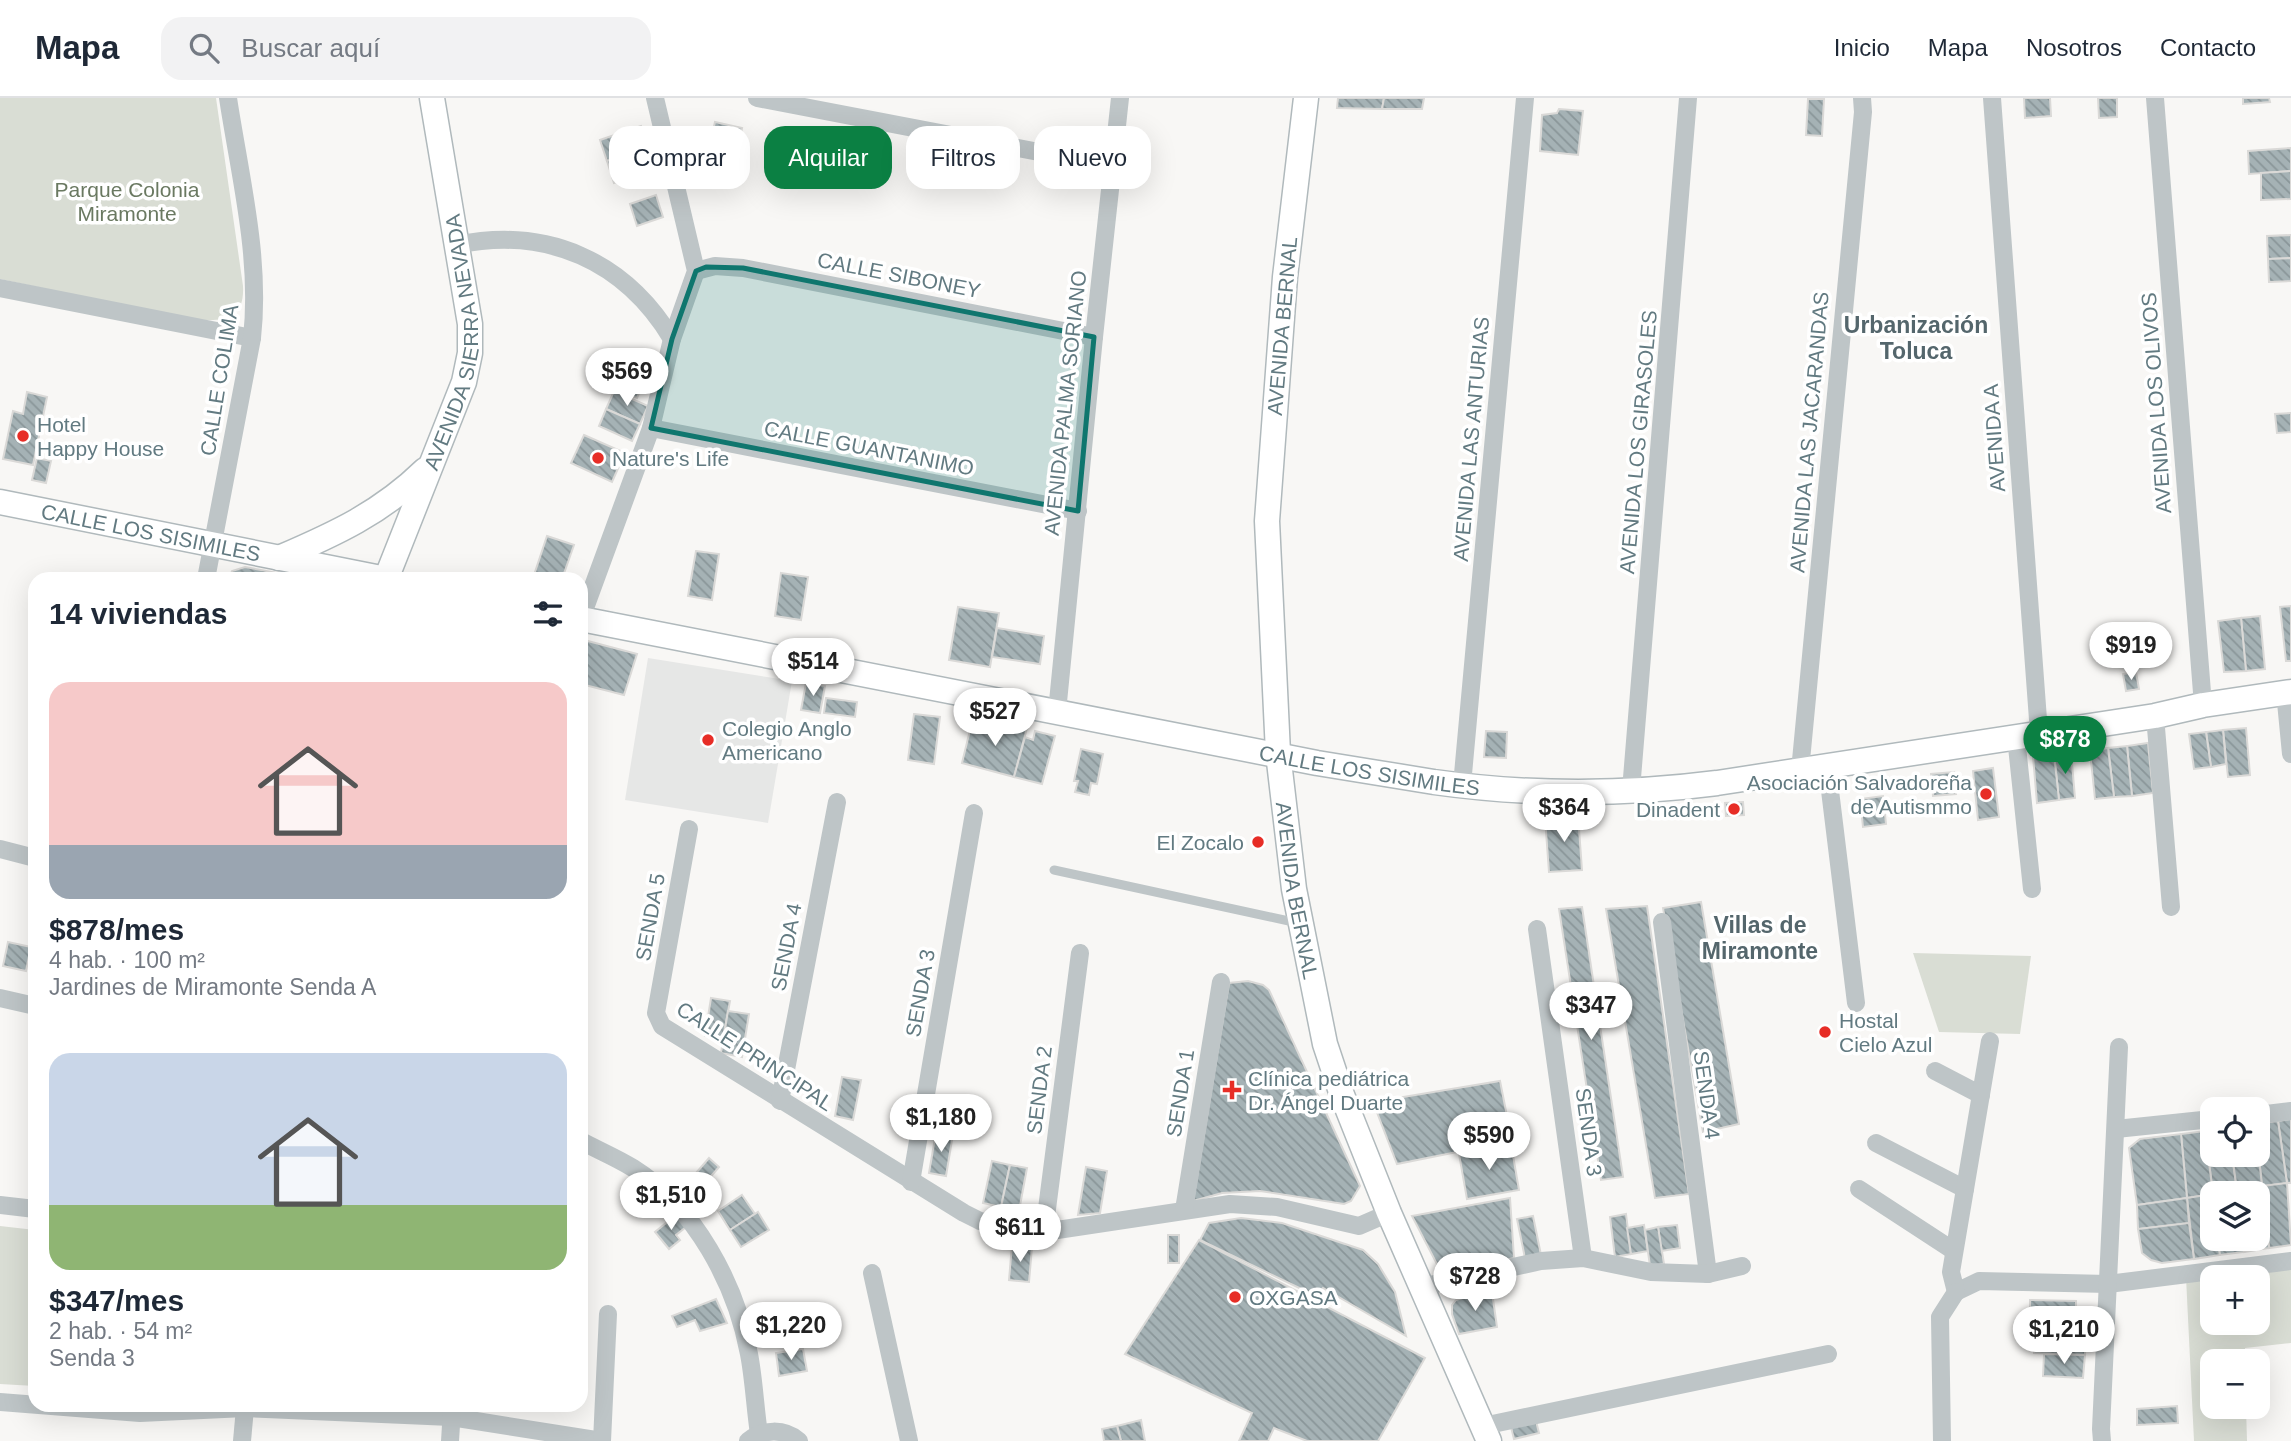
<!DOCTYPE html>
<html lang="es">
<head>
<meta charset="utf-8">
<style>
  body { margin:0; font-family:Arial,sans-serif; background:#f2f2f3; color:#1f2937; height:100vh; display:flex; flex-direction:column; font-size:26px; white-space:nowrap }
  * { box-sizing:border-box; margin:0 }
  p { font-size:23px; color:#747a83 }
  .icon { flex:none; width:38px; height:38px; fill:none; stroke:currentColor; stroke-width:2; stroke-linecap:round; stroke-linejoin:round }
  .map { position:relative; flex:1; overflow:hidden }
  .side { position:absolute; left:28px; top:474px; width:560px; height:840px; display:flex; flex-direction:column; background:#fff; border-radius:21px; box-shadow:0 7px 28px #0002 }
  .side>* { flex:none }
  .banner { position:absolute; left:609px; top:28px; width:665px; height:63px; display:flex; gap:14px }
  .fabs { position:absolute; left:2200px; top:999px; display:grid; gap:14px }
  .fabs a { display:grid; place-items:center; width:70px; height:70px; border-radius:14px; background:#fff; box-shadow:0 7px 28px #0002; font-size:35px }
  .price { position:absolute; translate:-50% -60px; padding:0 16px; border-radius:24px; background:#fff; color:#222; font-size:23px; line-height:46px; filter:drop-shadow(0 2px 4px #0008) }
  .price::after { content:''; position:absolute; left:50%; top:42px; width:21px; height:16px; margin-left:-10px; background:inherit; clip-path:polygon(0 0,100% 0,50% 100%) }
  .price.current { background:#0b8043; color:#fff }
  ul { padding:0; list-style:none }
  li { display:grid; align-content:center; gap:14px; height:371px; padding:0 21px }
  li span { display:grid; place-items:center; height:217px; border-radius:21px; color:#555 }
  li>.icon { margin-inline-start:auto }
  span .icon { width:126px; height:126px; fill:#fffc; stroke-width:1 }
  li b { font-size:30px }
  h2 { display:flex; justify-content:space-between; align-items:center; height:84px; padding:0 21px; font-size:30px }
  .pill { padding:0 24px; border-radius:21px; background:#fff; box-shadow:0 7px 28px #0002; font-size:24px; line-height:63px }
  .pill.current { background:#0b8043; color:#fff }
  header { display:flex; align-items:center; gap:42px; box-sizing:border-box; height:98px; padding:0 35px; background:#fff; border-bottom:2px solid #e0e1e3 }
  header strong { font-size:33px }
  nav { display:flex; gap:38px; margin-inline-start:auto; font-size:24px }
  .search { width:490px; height:63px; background:#f2f2f3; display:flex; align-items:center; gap:18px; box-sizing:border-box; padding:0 24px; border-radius:21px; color:#747a83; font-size:26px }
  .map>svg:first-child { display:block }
  .built { fill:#e6e7e6 }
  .park { fill:#d9ddd4; fill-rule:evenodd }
  .building { fill:url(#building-back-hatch); stroke:#dad9d7; stroke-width:2 }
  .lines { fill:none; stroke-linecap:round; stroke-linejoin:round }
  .secondary-casing { stroke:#b0b9bc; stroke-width:27 }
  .lane { stroke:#bec5c7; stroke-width:9 }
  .street { stroke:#bec5c7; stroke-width:18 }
  .secondary { stroke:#fff; stroke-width:24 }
  .marked { fill:#0f766e; fill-opacity:0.2; stroke:#0f766e; stroke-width:5; stroke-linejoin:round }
  .poi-dot { fill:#e72d26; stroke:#fff; stroke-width:2.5 }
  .labels { text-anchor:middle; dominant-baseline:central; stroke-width:7; stroke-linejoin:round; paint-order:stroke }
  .park-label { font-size:21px; fill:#6a7961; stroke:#fff }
  .street-label { font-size:21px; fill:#627a81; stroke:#fff }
  .poi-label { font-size:21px; fill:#627a81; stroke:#fff; text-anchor:start }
  .neighbourhood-label { font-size:23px; font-weight:bold; fill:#54666c; stroke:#fff }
</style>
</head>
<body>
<header>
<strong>Mapa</strong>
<div class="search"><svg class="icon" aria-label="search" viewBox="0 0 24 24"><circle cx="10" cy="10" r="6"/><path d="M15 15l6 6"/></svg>Buscar aquí</div>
<nav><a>Inicio</a><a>Mapa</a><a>Nosotros</a><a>Contacto</a></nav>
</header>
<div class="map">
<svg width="2291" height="1343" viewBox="0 0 2291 1343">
  <defs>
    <pattern id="building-back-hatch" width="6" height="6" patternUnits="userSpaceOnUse" patternTransform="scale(1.75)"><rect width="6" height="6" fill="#a5b2b5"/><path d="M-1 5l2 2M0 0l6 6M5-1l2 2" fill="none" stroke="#8a9699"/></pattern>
  </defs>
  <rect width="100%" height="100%" fill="#f8f7f5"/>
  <path class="built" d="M648 560 792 583 768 725 625 702Z"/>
  <g class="park">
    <path d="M0 0H216L243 188C245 227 217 223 188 221L0 181Z"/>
    <path d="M1913 855 2031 858 2020 936 1939 934Z"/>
    <path d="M0 1128 35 1132V1288L0 1286Z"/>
    <path d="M2291 1166V1245L2245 1250V1263L2212 1264V1309H2246L2247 1343H2194L2186 1179ZM2212 1180H2258V1225H2212Z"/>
  </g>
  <g class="building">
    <path d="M1338 0H1384L1382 11 1337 10Z"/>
    <path d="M1384 0H1424L1422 11H1382Z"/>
    <path d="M2024 0H2050L2051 18 2025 20Z"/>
    <path d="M2098 0H2117V19L2099 20Z"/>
    <path d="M2243 0H2269L2270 4 2243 6Z"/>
    <path d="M1808 1H1824L1822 38 1806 37Z"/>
    <path d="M1559 11 1583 13 1578 57 1540 53 1542 17 1557 15Z"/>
    <path d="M715 24 742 30 737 54 724 56 722 61 707 58Z"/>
    <path d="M641 28 648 50 607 63 600 42Z"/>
    <path d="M648 50 655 72 614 85 607 63Z"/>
    <path d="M2291 50V73L2249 76 2248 53Z"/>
    <path d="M2291 73V101L2261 102V75Z"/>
    <path d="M656 97 663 119 637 128 630 106Z"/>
    <path d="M2291 137V160L2268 161 2267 138Z"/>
    <path d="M2291 160V183L2269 184 2268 161Z"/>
    <path d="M623 274 644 284 637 300 615 291Z"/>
    <path d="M614 293 648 308 640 326 606 311Z"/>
    <path d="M27 294 47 299 33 367 3 361 13 313 23 316Z"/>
    <path d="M606 311 640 326 632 343 599 328Z"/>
    <path d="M2291 315V334L2277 335 2275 316Z"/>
    <path d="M584 337 625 355 612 384 571 365Z"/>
    <path d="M37 360 51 363 46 385 32 382Z"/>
    <path d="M547 438 574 447 562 481H546L534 477Z"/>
    <path d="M696 453 719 456 712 502 688 498Z"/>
    <path d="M245 469 288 477 287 481H229L232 473Z"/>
    <path d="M781 475 808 479 801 522 775 518Z"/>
    <path d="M2291 508V563H2286L2280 509Z"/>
    <path d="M958 509 999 515 990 569 949 562Z"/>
    <path d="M2260 518 2265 571 2246 573 2241 520Z"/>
    <path d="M2241 520 2246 573 2224 574 2218 523Z"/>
    <path d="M997 530 1044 538 1040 566 992 559Z"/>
    <path d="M584 542 637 556 624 597 581 586V543Z"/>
    <path d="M2136 574 2139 591 2126 593 2123 576Z"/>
    <path d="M806 585 825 588 820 615 801 612Z"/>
    <path d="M826 600 857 604 855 619 824 615Z"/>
    <path d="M914 616 940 619 934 666 908 662Z"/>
    <path d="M990 622 1027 630 1014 679 962 665 971 628 987 632Z"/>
    <path d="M2246 630 2250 677 2228 679 2223 632Z"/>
    <path d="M2223 632 2226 666 2211 669 2206 634Z"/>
    <path d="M1035 633 1055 638 1042 686 1014 679 1025 639 1033 642Z"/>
    <path d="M1486 633 1507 634 1506 660 1484 659Z"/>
    <path d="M2206 634 2211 669 2194 671 2189 636Z"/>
    <path d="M2148 645 2153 695 2132 698 2127 648Z"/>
    <path d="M2127 648 2132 698 2114 699 2108 650Z"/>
    <path d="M2108 650 2114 699 2095 701 2090 653Z"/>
    <path d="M1081 651 1103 656 1097 686 1091 685 1089 697 1075 694 1078 683H1074Z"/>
    <path d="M2071 654 2075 700 2059 702 2054 656Z"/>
    <path d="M2054 656 2059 702 2037 705 2033 658Z"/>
    <path d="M1993 670 1999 719 1978 722 1973 673Z"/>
    <path d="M1954 674 1956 696 1933 698 1931 676Z"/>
    <path d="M1883 698 1886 726 1863 729 1860 701Z"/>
    <path d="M1743 704 1744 717 1726 718 1725 705Z"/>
    <path d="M1578 717 1582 772 1549 774 1545 720Z"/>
    <path d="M1701 804 1739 1026 1703 1034 1663 810Z"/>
    <path d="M1647 808 1689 1096 1655 1100 1606 811Z"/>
    <path d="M1582 809 1623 1079 1601 1082 1559 811Z"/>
    <path d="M8 844 31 849 26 873 3 868Z"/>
    <path d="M1248 883 1263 887 1269 892 1360 1088 1351 1103 1344 1106 1260 1093 1222 1095 1193 1103 1229 885Z"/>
    <path d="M711 900 730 903 723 941 705 938Z"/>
    <path d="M728 913 749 916 742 959 721 955Z"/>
    <path d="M842 979 861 982 853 1022 835 1018Z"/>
    <path d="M1500 983 1512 1043 1397 1066 1373 1004Z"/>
    <path d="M2291 1021V1085H2287L2278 1023Z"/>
    <path d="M2278 1023 2287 1085 2262 1088 2258 1051V1025Z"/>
    <path d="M2212 1032V1057H2232L2237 1092 2213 1096 2205 1033Z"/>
    <path d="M2205 1033 2213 1096 2187 1100 2181 1036Z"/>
    <path d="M936 1034 953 1036 946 1078 929 1075Z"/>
    <path d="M2181 1036 2187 1100 2137 1107 2129 1050 2140 1041Z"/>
    <path d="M1511 1046 1519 1092 1467 1101 1459 1056Z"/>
    <path d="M2258 1051 2262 1088 2237 1092 2232 1057H2258Z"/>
    <path d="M709 1060 719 1069 700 1091 690 1082Z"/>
    <path d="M992 1063 1010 1067 1001 1109 983 1105Z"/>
    <path d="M1010 1067 1027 1070 1019 1113 1001 1109Z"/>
    <path d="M1086 1069 1107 1073 1100 1115 1078 1117Z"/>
    <path d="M2287 1085 2291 1147 2269 1150 2262 1088Z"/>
    <path d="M2262 1088 2269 1150 2244 1154 2242 1141H2258V1096H2237V1092Z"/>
    <path d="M2212 1096V1141H2218L2220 1157 2194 1161 2187 1100Z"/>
    <path d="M742 1097 755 1116 730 1132 718 1113Z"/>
    <path d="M1510 1100 1514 1160 1462 1172 1444 1173 1439 1170 1412 1118Z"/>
    <path d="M2187 1100 2189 1125 2138 1131 2137 1107Z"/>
    <path d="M758 1114 769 1132 741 1149 730 1132Z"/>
    <path d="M1626 1116 1631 1156 1615 1159 1610 1119Z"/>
    <path d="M676 1117 686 1129 676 1137 680 1142 669 1151 655 1134Z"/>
    <path d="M1533 1118 1541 1157 1525 1160 1517 1121Z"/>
    <path d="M1241 1120 1282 1125 1363 1152 1378 1166 1395 1194 1406 1238 1323 1190 1316 1198 1200 1142 1209 1125Z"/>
    <path d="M2189 1125 2194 1161 2162 1165 2151 1162 2142 1155 2138 1131Z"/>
    <path d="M1644 1127 1648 1153 1631 1156 1627 1130Z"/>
    <path d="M1677 1127 1680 1150 1661 1153 1658 1129Z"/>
    <path d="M1658 1129 1664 1166 1650 1168 1645 1132Z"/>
    <rect x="1168" y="1137" width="11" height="28"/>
    <path d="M2218 1141H2242L2244 1154 2220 1157Z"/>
    <path d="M1199 1142 1425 1260 1378 1343H1307L1274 1330 1268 1343H1239L1252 1315 1125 1256Z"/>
    <path d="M1012 1147 1032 1149 1029 1184 1009 1182Z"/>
    <path d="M1492 1194 1497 1229 1459 1236 1452 1216V1207L1456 1202 1465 1199Z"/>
    <path d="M716 1201 727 1225 700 1233 695 1222 677 1229 672 1218Z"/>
    <path d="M2030 1202 2076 1203V1217H2087L2086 1230 2030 1229Z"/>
    <path d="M2035 1228 2086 1230 2085 1257 2034 1255Z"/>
    <path d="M803 1251 807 1273 779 1278 776 1255Z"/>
    <path d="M2044 1256 2085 1257 2083 1280 2043 1278Z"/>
    <path d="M2177 1308 2178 1325 2137 1327V1311Z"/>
    <path d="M1141 1322 1145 1343H1121L1117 1328Z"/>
    <path d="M1536 1323 1539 1335 1514 1341 1511 1329Z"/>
    <path d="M1117 1328 1121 1343H1104L1102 1331Z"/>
  </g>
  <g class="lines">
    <defs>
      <g id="secondary">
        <path id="s1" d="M1306 0 1285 179 1267 423 1278 655 1294 791 1325 946 1342 997 1389 1115 1489 1343"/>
        <path id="s2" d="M0 404 386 481"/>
        <path d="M279 460C335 436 381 415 425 372"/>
        <path id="s3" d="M386 481 464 284 470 255V226L432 0"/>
        <path id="s4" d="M581 521 1317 665C1356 671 1395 678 1434 684 1527 697 1624 697 1717 685L2155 618 2203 607 2291 594"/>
      </g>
    </defs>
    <use href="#secondary" class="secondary-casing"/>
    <path class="lane" d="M1054 772 1298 825"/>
    <g class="street">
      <path d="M757 0 1112 68"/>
      <path d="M1992 0 2039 635"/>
      <path d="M2155 0 2203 607"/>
      <path d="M457 147C547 128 625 163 672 241"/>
      <path d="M696 173 715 168 743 170 1094 239"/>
      <path d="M0 190 252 240"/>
      <path d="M651 330 1078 413"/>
      <path d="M206 481 252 240C261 160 240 79 228 0"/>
      <path d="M581 521 651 330 672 241 696 173 655 0"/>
      <path d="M2285 594 2291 656"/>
      <path d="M1057 614 1094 239 1120 0"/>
      <path d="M2155 618 2171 809"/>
      <path d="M2016 639 2032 791"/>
      <path d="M1827 668 1856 905"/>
      <path d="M1800 673 1863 14 1862 0"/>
      <path d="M1462 687 1525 0"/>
      <path d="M1631 692 1688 0"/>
      <path d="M689 731 656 915 662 928 964 1115 980 1123 1011 1131 1044 1134 1230 1106 1277 1109 1359 1128 1389 1115"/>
      <path d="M0 751 35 760"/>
      <path d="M1662 824 1708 1176"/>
      <path d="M1537 831 1583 1160"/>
      <path d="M0 900 35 908"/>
      <path d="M1935 973 1981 997"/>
      <path d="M780 1003 837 704"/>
      <path d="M2258 1017 2291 1013"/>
      <path d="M2116 1031 2212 1021"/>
      <path d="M581 1043C598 1052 617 1060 633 1070 695 1109 736 1186 749 1256 754 1282 755 1309 759 1336"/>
      <path d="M1876 1045 1965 1091"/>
      <path d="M911 1084 974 715"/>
      <path d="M1859 1091 1954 1153"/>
      <path d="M0 1107 35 1111"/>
      <path d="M1184 1112 1221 884"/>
      <path d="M1044 1134 1080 855"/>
      <path d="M872 1175 909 1343"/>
      <path d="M1421 1189 1541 1163 1583 1160 1651 1174 1708 1176 1742 1168"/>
      <path d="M1956 1194 1979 1183 2108 1186 2291 1163"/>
      <path d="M1956 1194 1951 1174 1990 943"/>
      <path d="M0 1304 140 1315 245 1310 451 1319 602 1343"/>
      <path d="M1483 1328 1828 1256"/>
      <path d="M242 1343 245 1310"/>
      <path d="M450 1343 452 1311"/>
      <path d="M602 1343 608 1216"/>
      <path d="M748 1343C763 1331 784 1330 799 1343"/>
      <path d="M1942 1343 1940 1219 1956 1194"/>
      <path d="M2102 1343 2101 1331 2119 949"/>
    </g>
    <use href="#secondary" class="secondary"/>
  </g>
  <path class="marked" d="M706 169 743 170 1094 239 1078 413 651 330 672 241 696 173Z"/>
  <g class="poi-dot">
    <circle cx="23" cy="338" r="7"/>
    <circle cx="598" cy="360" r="7"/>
    <circle cx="708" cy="642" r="7"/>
    <circle cx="1986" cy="696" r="7"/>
    <circle cx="1734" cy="711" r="7"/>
    <circle cx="1258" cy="744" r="7"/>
    <circle cx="1825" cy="934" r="7"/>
    <path d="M1228.5 981.5h7v7h7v7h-7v7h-7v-7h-7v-7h7z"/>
    <circle cx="1235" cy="1199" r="7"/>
  </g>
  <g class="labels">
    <g class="park-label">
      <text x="127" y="91">Parque Colonia<tspan x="127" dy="24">Miramonte</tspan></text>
    </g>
    <g class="street-label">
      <text transform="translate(899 177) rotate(11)">CALLE SIBONEY</text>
      <text transform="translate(1282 228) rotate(-85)">AVENIDA BERNAL</text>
      <text stroke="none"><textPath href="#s3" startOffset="250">AVENIDA SIERRA NEVADA</textPath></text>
      <text transform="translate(219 282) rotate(-81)">CALLE COLIMA</text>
      <text transform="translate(1065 305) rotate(-84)">AVENIDA PALMA SORIANO</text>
      <text transform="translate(2156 305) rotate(-94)">AVENIDA LOS OLIVOS</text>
      <text transform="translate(1809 334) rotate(-85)">AVENIDA LAS JACARANDAS</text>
      <text transform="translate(1994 340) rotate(-94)">AVENIDA A</text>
      <text transform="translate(1471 341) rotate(-85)">AVENIDA LAS ANTURIAS</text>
      <text transform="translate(1638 344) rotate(-85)">AVENIDA LOS GIRASOLES</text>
      <text transform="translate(869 350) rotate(11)">CALLE GUANTANIMO</text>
      <text stroke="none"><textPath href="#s2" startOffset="154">CALLE LOS SISIMILES</textPath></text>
      <text stroke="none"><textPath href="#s4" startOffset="803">CALLE LOS SISIMILES</textPath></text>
      <text stroke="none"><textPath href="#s1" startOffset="796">AVENIDA BERNAL</textPath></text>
      <text transform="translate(650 819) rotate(-80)">SENDA 5</text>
      <text transform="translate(786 849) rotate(-79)">SENDA 4</text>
      <text transform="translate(920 895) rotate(-80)">SENDA 3</text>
      <text transform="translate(755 958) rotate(33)">CALLE PRINCIPAL</text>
      <text transform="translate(1039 992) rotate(-83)">SENDA 2</text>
      <text transform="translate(1180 995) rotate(-81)">SENDA 1</text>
      <text transform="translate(1707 997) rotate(82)">SENDA 4</text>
      <text transform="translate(1589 1034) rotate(82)">SENDA 3</text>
    </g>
    <g class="poi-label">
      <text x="37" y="326">Hotel<tspan x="37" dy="24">Happy House</tspan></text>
      <text x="612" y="360">Nature's Life</text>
      <text x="722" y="630">Colegio Anglo<tspan x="722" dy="24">Americano</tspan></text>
      <text x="1972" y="684" text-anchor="end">Asociación Salvadoreña<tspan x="1972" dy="24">de Autismmo</tspan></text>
      <text x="1720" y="711" text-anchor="end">Dinadent</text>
      <text x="1244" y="744" text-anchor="end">El Zocalo</text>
      <text x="1839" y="922">Hostal<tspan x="1839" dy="24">Cielo Azul</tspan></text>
      <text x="1248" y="980">Clínica pediátrica<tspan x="1248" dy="24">Dr. Ángel Duarte</tspan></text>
      <text x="1249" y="1199">OXGASA</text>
    </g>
    <g class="neighbourhood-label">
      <text x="1916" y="227">Urbanización<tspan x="1916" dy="26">Toluca</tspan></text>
      <text x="1760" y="827">Villas de<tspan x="1760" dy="26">Miramonte</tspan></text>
    </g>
  </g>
</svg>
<div class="fabs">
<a><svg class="icon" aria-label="locate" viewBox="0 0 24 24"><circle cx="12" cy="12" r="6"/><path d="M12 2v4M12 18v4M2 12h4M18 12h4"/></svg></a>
<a><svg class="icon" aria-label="layers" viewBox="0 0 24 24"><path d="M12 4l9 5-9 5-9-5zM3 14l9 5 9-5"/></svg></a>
<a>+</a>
<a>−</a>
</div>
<b class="price" style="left:627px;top:310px">$569</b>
<b class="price" style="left:2131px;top:584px">$919</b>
<b class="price" style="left:813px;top:600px">$514</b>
<b class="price" style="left:995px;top:650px">$527</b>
<b class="price current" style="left:2065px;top:678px">$878</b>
<b class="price" style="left:1564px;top:746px">$364</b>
<b class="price" style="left:1591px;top:944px">$347</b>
<b class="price" style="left:941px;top:1056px">$1,180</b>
<b class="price" style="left:1489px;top:1074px">$590</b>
<b class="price" style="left:671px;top:1134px">$1,510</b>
<b class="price" style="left:1020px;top:1166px">$611</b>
<b class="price" style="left:1475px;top:1215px">$728</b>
<b class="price" style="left:791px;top:1264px">$1,220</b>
<b class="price" style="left:2064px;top:1268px">$1,210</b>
<div class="banner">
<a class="pill">Comprar</a>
<a class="pill current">Alquilar</a>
<a class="pill">Filtros</a>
<a class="pill">Nuevo</a>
</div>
<section class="side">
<h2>14 viviendas<svg class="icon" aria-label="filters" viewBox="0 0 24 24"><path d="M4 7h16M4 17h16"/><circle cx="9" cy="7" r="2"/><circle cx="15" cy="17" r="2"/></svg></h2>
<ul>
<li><span style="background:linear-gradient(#f6c9c9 75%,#9aa5b1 0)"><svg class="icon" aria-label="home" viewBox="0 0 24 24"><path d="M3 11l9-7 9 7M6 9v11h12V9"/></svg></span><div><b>$878/mes</b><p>4 hab. · 100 m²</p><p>Jardines de Miramonte Senda A</p></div></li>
<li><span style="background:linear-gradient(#c9d6e8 70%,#8fb573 0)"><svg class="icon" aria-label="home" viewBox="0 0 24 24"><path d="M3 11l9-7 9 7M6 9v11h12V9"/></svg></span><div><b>$347/mes</b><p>2 hab. · 54 m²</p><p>Senda 3</p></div></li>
</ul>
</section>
</div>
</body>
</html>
